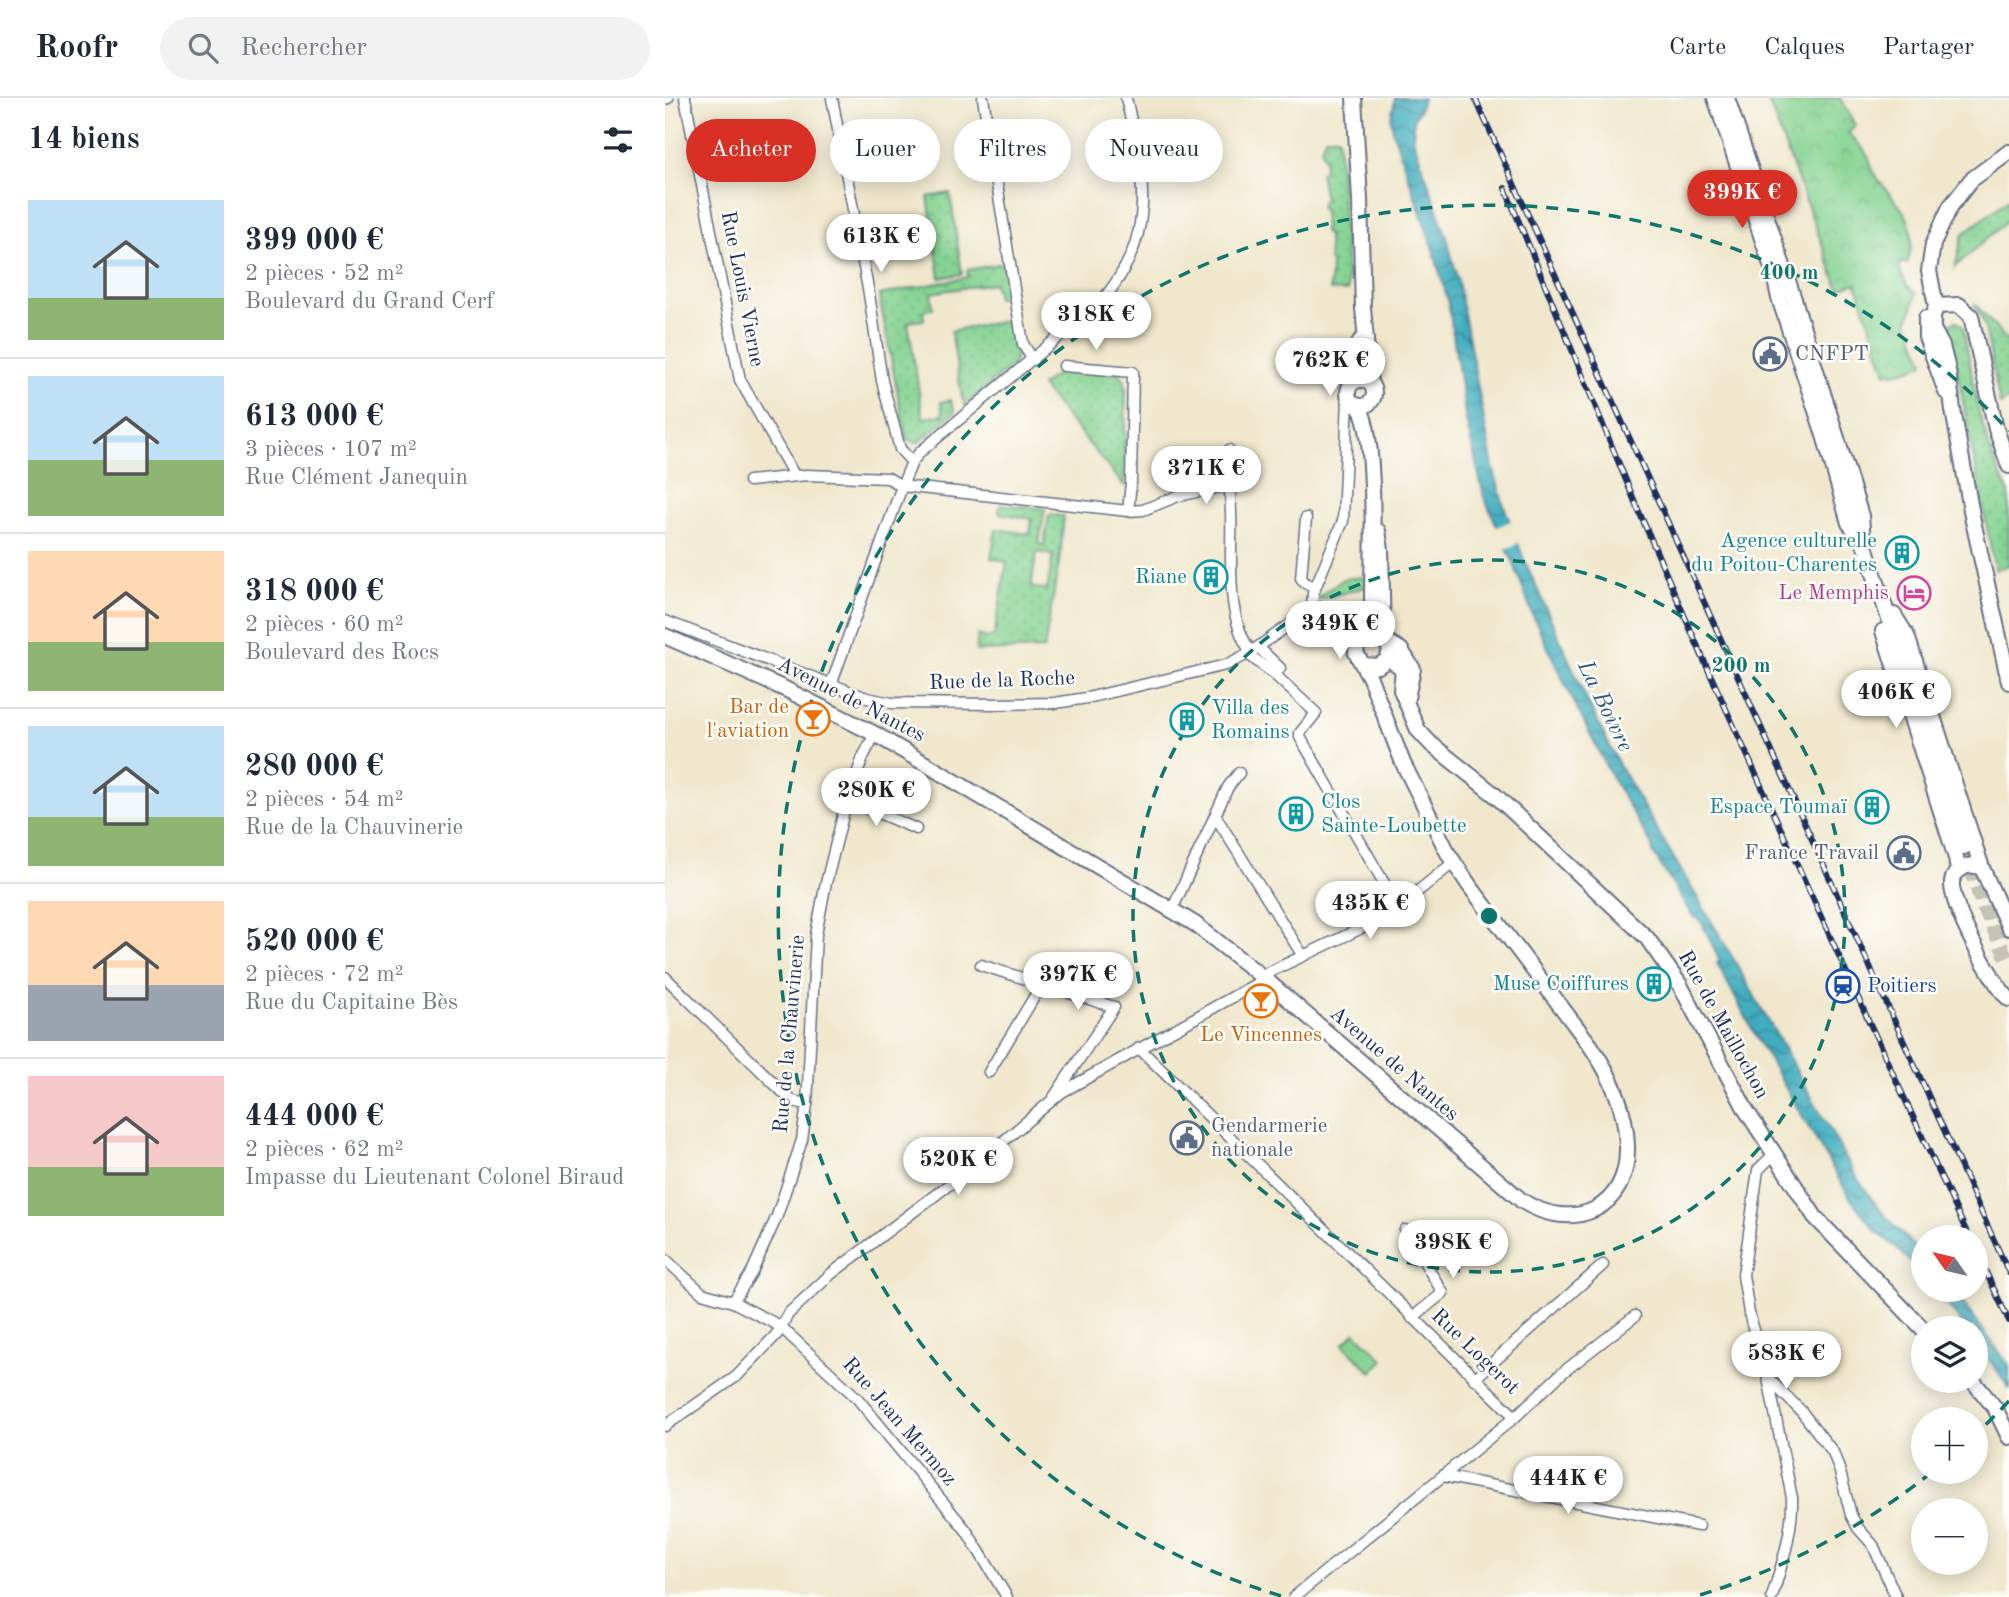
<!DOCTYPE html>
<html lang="fr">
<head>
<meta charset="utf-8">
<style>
  body { margin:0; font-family:"Old Standard TT",serif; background:#f2f2f3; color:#1f2937; height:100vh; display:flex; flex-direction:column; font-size:26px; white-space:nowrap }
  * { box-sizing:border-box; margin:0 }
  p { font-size:23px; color:#747a83 }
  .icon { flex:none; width:38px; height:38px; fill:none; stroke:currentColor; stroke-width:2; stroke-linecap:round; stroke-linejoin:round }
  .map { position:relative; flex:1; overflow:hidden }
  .panel { display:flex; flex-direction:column; background:#fff; width:665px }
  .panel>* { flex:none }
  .banner { position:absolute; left:21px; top:21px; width:665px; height:63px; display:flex; gap:14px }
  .needle { width:46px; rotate:304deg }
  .controls { position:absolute; left:1246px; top:1127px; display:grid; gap:14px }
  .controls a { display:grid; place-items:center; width:77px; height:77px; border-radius:50%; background:#fff; box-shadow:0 4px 18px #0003; font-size:35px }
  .price { position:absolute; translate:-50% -60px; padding:0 16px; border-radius:24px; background:#fff; color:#222; font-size:23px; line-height:46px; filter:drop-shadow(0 2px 4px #0008) }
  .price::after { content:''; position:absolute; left:50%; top:42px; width:21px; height:16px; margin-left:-10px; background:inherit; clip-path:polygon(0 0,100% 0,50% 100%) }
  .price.selected { background:#d93025; color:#fff }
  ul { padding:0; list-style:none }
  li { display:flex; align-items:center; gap:21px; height:175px; padding:0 28px }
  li+li { border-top:2px solid #e0e1e3 }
  li span { display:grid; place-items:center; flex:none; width:196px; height:140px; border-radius:0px; color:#555 }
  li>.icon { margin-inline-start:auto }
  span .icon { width:84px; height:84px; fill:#fffc; stroke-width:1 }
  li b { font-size:30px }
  h2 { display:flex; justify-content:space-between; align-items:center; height:84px; padding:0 28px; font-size:30px }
  .tag { padding:0 24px; border-radius:32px; background:#fff; box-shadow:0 4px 18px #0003; font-size:24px; line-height:63px }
  .tag.selected { background:#d93025; color:#fff }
  header { display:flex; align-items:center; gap:42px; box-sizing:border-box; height:98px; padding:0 35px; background:#fff; border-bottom:2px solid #e0e1e3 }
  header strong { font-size:33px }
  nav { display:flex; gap:38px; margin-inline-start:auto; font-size:24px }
  .search { width:490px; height:63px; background:#f2f2f3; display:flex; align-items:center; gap:18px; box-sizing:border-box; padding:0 24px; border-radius:38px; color:#747a83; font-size:26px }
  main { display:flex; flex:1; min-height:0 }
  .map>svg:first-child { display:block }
  .grass { fill:url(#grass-dots); stroke:#508178; stroke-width:2; fill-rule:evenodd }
  .park { fill:url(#park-crowns); stroke:#508178; stroke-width:2 }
  .pitch { fill:#85d392; stroke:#508178; stroke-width:2 }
  .water { fill:url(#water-waves); stroke:#2e6e8e; stroke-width:2 }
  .pier { fill:#f0e7cc }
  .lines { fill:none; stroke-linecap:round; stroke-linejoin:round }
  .secondary-tunnel { stroke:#c5c2b6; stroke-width:14; stroke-dasharray:14 7; stroke-linecap:butt }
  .street-casing { stroke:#666f84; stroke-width:13 }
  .secondary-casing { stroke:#666f84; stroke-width:18 }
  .street { stroke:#fff; stroke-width:10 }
  .secondary { stroke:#fff; stroke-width:14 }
  .rail-casing { stroke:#1b2f5e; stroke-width:6 }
  .rail { stroke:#fdfcf7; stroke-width:3.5; stroke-dasharray:10; stroke-linecap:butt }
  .ring { fill:none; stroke:#0f766e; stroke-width:3.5; stroke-dasharray:12 9 }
  .labels { text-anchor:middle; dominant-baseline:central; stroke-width:5; stroke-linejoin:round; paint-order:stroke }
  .street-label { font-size:21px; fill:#1b2f5e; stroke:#fdfcf7 }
  .service-label { font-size:21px; fill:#4e5e75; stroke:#fdfcf7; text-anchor:start }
  .culture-label { font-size:21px; fill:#0d838f; stroke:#fdfcf7; text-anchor:end }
  .hotel-label { font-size:21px; fill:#b23c85; stroke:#fdfcf7; text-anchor:end }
  .food-label { font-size:21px; fill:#c56008; stroke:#fdfcf7; text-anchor:end }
  .transit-label { font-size:21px; fill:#164399; stroke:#fdfcf7; text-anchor:start }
  .water-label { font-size:23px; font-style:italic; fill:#285b80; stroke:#fdfcf7 }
  .centre { fill:#0f766e; stroke:#fdfcf7; stroke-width:3.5 }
  .ring-label { font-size:21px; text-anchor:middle; font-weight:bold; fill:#0f766e; stroke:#fdfcf7; stroke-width:5; stroke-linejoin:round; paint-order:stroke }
</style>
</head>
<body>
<header>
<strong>Roofr</strong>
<div class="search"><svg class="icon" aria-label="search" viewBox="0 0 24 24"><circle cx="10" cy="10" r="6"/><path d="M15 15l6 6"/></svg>Rechercher</div>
<nav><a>Carte</a><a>Calques</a><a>Partager</a></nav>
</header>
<main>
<section class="panel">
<h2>14 biens<svg class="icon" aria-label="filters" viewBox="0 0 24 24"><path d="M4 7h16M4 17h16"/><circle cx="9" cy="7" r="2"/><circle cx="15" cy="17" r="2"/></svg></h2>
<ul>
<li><span style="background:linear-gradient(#bfe0f5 70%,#8fb573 0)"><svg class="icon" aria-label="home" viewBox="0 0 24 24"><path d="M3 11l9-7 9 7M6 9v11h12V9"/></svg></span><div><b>399 000 €</b><p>2 pièces · 52 m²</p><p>Boulevard du Grand Cerf</p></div></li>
<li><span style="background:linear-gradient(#bfe0f5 60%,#8fb573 0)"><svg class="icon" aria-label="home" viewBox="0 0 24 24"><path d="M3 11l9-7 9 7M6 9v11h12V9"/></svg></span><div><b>613 000 €</b><p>3 pièces · 107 m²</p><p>Rue Clément Janequin</p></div></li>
<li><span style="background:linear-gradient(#ffd9b3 65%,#8fb573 0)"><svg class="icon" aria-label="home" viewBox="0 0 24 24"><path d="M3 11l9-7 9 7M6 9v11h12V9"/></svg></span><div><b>318 000 €</b><p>2 pièces · 60 m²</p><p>Boulevard des Rocs</p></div></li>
<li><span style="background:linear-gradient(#bfe0f5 65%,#8fb573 0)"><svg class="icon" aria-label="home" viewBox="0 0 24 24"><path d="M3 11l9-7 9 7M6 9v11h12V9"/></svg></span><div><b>280 000 €</b><p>2 pièces · 54 m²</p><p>Rue de la Chauvinerie</p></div></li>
<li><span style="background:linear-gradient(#ffd9b3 60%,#9aa5b1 0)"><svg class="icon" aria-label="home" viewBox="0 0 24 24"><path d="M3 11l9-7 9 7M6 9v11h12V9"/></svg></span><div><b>520 000 €</b><p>2 pièces · 72 m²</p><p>Rue du Capitaine Bès</p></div></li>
<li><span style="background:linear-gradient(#f6c9c9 65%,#8fb573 0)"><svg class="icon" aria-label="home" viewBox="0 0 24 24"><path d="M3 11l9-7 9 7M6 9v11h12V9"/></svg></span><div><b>444 000 €</b><p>2 pièces · 62 m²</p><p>Impasse du Lieutenant Colonel Biraud</p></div></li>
</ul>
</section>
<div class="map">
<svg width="1344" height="1499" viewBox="0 0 1344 1499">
  <defs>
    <pattern id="grass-dots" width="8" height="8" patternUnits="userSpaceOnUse" patternTransform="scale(1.75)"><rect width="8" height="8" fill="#85d392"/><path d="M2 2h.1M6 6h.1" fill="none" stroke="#72b580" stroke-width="1.8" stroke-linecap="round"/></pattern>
    <pattern id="park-crowns" width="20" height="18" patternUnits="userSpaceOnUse" patternTransform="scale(1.75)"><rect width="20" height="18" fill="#85d392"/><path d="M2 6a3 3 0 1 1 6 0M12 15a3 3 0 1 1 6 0" fill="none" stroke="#72b580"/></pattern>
    <pattern id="water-waves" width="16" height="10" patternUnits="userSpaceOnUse" patternTransform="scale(1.75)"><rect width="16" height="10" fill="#41aebe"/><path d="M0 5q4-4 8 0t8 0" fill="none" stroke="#368e9e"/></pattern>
  </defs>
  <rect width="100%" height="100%" fill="#fdfcf7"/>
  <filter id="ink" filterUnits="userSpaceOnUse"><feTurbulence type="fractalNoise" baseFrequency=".0143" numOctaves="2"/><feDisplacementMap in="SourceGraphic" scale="14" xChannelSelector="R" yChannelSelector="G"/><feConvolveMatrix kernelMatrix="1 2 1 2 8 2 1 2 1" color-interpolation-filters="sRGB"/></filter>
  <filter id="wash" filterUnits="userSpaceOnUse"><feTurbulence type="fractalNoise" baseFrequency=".00686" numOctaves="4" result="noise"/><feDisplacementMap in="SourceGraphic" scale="28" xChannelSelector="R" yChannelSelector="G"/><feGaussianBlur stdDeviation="1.57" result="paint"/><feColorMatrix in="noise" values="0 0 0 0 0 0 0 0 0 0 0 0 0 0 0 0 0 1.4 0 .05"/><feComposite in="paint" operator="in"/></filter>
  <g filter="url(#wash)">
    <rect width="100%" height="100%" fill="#f0e7cc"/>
    <g class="grass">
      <path d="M660 39H673L683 193 665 192 666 165 664 162 663 137 659 135V112L655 110 657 103 660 102 655 74H658L660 62 656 51Z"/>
      <path d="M285 95 297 176 275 180 263 99Z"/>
      <path d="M1344 101V121L1290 169 1298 136Z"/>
      <path d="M339 165 344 199 332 200 329 185 266 195 268 211 258 213 259 222 243 224 258 320 278 317 276 304 285 302 290 314 254 344 250 345 241 340 214 197 303 179 302 172Z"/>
      <path d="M1309 205 1344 245V301L1335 307 1320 228Z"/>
      <path d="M346 222 351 256 349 266 300 307 297 300 286 233Z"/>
      <path d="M1292 223 1298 228 1314 315 1328 360 1344 395V467L1330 472 1284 230 1285 226Z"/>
      <path d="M399 271 453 275 459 281 461 291 459 388 376 288Z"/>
      <path d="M335 406 380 411 374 446 379 447 384 417 399 418 395 459 379 551 311 553 313 537 322 540 329 539 342 464 326 460 331 431 365 436 367 421 334 415ZM372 454 388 457 382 492 366 489Z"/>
      <path d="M697 479 701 482V489L653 502 652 500 679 481Z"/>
      <path d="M701 502V517L698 518V527L689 535 683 531 681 533 661 516 663 514Z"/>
    </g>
    <path class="park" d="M1102 0H1175L1191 28 1183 35C1190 42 1200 51 1204 60 1206 65 1206 70 1209 75 1231 110 1258 118 1242 166L1238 164 1233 169 1242 187 1251 196 1243 224 1259 264 1257 267 1228 276 1227 273 1221 275 1191 185 1174 191Z"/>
    <path class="pitch" d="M690 1234 719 1262 706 1274 678 1246Z"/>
    <g class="water">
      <path d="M730 0H758L755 11 749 20 748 40 783 143 793 184 828 369 838 405 858 459 921 600 955 669 1068 860 1192 1080 1216 1113 1258 1158V1178L1232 1150 1210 1132 1185 1100 1095 946 1052 865 1055 864 1037 825 1026 816 988 755 987 748 946 678 900 586 868 518 849 466 819 399 801 322 783 203 767 148 728 34 726 21Z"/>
      <path d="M1270 1192H1288L1295 1201 1344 1267V1290L1311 1243V1230H1301Z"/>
    </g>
    <path class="pier" d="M848 422 856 444 838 452 828 431Z"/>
  </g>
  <g filter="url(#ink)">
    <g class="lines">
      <path class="secondary-tunnel" d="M1299 749 1316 804 1344 865"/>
      <defs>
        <g id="street">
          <path d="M20 0 75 282 129 377"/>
          <path d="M167 0 204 196 217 283 235 351 247 364"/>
          <path d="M318 0 358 246 368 262"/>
          <path d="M0 1 3 0"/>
          <path d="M84 383 142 377 223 380 237 388 247 364 255 354 436 204C494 136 479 80 461 0"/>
          <path d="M564 387C572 438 554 510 586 554"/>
          <path d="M463 413 478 412 513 398 564 387V352"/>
          <path d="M641 420 636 480 640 485 650 490"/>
          <path d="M647 511 648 495 678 423 683 300"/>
          <path d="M647 511 692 546"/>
          <path d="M0 523 202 600 227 605 329 606 390 605 422 600 561 567 583 556 647 511"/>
          <path d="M583 556 610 577 615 570 593 549"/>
          <path d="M610 577 651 615 635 635V639L719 785 728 805V814"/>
          <path d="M166 587 237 388 463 413 466 385 468 274 399 268"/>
          <path d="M183 702 251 731"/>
          <path d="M551 719 638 858"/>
          <path d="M507 812 563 689 574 675"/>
          <path d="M316 867 449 909 389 999"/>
          <path d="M596 878 722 818 788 765"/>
          <path d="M0 879 127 1003 142 1006"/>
          <path d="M474 950 850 1319"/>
          <path d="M324 974 377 886"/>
          <path d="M740 1132 778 1195 747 1220"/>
          <path d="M0 1161 37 1195 68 1204 115 1228 192 1300 301 1432 342 1499"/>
          <path d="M68 1204 87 1174 112 1118 137 1042 142 1006 151 837 160 789 179 713 198 659 210 636"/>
          <path d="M1103 1280 1136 1313 1168 1354 1175 1374 1186 1417 1193 1430 1208 1447 1231 1499"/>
          <path d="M809 1281 938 1167"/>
          <path d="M0 1328 72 1278 112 1236 123 1216 166 1176 310 1067 397 994 600 881"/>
          <path d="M778 1378 1034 1428"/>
          <path d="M629 1499 850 1319 897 1275 970 1218"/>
          <path d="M1107 1499C1117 1466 1128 1434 1127 1400L1103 1280 1084 1215 1078 1177 1093 1072 1109 1056"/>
        </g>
        <g id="secondary">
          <path d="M689 0 695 102 698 210 705 285"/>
          <path d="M1050 0 1108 173 1114 200 1159 337 1184 425 1197 441"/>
          <path d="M1062 0 1129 201 1196 418 1198 442 1299 749"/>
          <path d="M1344 54 1306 82 1285 109 1268 146 1264 173 1271 208 1268 219V231L1277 248 1283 272 1288 312 1308 423 1344 584"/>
          <path d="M1271 208 1294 207 1306 218 1331 331 1344 368"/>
          <path d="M1261 220V239L1281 294"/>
          <circle cx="696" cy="295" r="13"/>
          <path d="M687 285 690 278 695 243"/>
          <path d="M693 308C714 330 706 482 707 520L701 537"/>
          <path d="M713 433 716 452 718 538"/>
          <path d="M1229 517 1242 538 1317 770 1344 830"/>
          <path d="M1218 533 1291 760 1293 773"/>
          <path d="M0 538 120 591 210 636 530 826 600 881 857 1103C908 1135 964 1112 962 1048 961 1012 946 977 925 947L804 787 784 757 738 665 705 580 691 555 692 546 697 539 709 536 718 538 725 552 722 562 713 568 699 567"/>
          <path d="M723 544 736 552 748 571 742 600"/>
          <path d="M723 560 738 571 736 592 753 632 766 646 830 697 982 840 1015 887 1081 1012 1150 1119 1258 1231"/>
          <path d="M1317 770C1309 767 1303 766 1296 771 1291 774 1288 778 1287 784 1285 807 1327 885 1344 901"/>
          <path d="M1308 1283 1330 1310 1344 1339"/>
        </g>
      </defs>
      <use href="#street" class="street-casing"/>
      <use href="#secondary" class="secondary-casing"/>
      <use href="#street" class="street"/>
      <use href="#secondary" class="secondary"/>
      <defs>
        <g id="rail">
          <path d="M810 0 1344 1175"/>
          <path d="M840 90 972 409 1041 567 1217 952 1304 1139"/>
          <path d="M1311 1153 1344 1223"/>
        </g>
      </defs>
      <use href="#rail" class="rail-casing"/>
      <use href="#rail" class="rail"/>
    </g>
  </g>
  <g class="ring">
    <circle cx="824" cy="818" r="356"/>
    <path d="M1344 1303A711 711 0 0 1 1313 1334M1267 1374A711 711 0 0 1 1032 1498M616 1498A711 711 0 1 1 1344 333"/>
  </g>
  <defs>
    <symbol id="civic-ring" viewBox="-11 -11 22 22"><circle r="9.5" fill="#fdfcf7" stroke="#5c6f8a" stroke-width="1.5"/><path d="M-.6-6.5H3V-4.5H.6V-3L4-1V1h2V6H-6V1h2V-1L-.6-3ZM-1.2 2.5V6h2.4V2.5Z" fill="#5c6f8a"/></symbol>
    <symbol id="building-ring" viewBox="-11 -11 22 22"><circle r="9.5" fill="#fdfcf7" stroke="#0f9aa8" stroke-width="1.5"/><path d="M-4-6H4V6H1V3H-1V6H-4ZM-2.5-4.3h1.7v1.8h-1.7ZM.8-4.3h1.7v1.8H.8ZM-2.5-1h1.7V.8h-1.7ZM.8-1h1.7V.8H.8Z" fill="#0f9aa8"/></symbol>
    <symbol id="hotel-ring" viewBox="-11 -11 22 22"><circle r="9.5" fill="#fdfcf7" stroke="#d1479c" stroke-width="1.5"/><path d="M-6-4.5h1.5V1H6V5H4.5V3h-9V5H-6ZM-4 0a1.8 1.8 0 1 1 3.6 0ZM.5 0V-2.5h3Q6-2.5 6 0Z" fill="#d1479c"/></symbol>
    <symbol id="bar-ring" viewBox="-11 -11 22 22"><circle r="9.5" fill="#fdfcf7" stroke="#e8710a" stroke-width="1.5"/><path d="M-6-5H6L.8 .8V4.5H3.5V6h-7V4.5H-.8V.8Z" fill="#e8710a"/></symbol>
    <symbol id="station-ring" viewBox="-11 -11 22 22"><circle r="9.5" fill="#fdfcf7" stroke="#1a4fb4" stroke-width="1.5"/><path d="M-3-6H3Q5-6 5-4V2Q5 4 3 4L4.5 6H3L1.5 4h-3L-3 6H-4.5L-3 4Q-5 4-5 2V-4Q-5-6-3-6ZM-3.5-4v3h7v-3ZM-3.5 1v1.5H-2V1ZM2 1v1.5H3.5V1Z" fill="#1a4fb4"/></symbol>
  </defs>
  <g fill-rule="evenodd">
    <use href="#civic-ring" x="1086" y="237" width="38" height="38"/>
    <use href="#building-ring" x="1218" y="436" width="38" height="38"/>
    <use href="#building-ring" x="527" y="460" width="38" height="38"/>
    <use href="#hotel-ring" x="1230" y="476" width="38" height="38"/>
    <use href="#bar-ring" x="129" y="602" width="38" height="38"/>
    <use href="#building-ring" x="503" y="603" width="38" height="38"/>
    <use href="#building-ring" x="1188" y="690" width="38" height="38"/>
    <use href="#building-ring" x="612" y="697" width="38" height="38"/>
    <use href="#civic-ring" x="1220" y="736" width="38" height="38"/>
    <use href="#building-ring" x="970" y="867" width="38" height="38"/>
    <use href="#station-ring" x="1159" y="869" width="38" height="38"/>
    <use href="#bar-ring" x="577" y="884" width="38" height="38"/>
    <use href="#civic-ring" x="503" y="1021" width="38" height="38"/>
  </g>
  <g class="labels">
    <g class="street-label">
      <text transform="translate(77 191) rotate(79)">Rue Louis Vierne</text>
      <text transform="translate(337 583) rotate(-2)">Rue de la Roche</text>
      <text transform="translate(186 602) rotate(27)">Avenue de Nantes</text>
      <text transform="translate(1058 927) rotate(61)">Rue de Maillochon</text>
      <text transform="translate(125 936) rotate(-85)">Rue de la Chauvinerie</text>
      <text transform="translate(729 966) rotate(41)">Avenue de Nantes</text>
      <text transform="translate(810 1254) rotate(44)">Rue Logerot</text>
      <text transform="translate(234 1324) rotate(49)">Rue Jean Mermoz</text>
    </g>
    <g class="service-label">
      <text x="1130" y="256">CNFPT</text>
      <text x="1214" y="755" text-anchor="end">France Travail</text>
      <text x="546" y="1028">Gendarmerie<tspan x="546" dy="24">nationale</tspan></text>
    </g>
    <g class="culture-label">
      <text x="1212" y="443">Agence culturelle<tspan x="1212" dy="24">du Poitou-Charentes</tspan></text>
      <text x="522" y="479">Riane</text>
      <text x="546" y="610" text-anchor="start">Villa des<tspan x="546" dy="24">Romains</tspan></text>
      <text x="656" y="704" text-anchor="start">Clos<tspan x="656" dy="24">Sainte-Loubette</tspan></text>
      <text x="1182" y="709">Espace Toumaï</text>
      <text x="964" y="886">Muse Coiffures</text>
    </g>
    <g class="hotel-label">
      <text x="1224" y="495">Le Memphis</text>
    </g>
    <g class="food-label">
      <text x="124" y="609">Bar de<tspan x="124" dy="24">l'aviation</tspan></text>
      <text x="596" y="937" text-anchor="middle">Le Vincennes</text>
    </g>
    <g class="transit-label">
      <text x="1202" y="888">Poitiers</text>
    </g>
    <g class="water-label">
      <text transform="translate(940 608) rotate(64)">La Boivre</text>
    </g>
  </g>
  <circle cx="824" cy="818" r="10" class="centre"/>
  <g class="ring-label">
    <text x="1124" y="181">400 m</text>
    <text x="1076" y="574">200 m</text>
  </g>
</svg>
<div class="controls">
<a><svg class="needle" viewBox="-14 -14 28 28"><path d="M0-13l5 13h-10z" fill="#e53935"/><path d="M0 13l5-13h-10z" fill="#747a83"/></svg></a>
<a><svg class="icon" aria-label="layers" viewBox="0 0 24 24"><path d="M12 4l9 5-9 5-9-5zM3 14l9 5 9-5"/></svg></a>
<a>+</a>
<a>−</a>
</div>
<b class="price selected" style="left:1077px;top:132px">399K €</b>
<b class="price" style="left:216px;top:176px">613K €</b>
<b class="price" style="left:431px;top:254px">318K €</b>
<b class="price" style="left:665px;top:300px">762K €</b>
<b class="price" style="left:541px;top:408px">371K €</b>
<b class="price" style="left:675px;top:563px">349K €</b>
<b class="price" style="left:1231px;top:632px">406K €</b>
<b class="price" style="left:211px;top:730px">280K €</b>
<b class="price" style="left:705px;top:843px">435K €</b>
<b class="price" style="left:413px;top:914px">397K €</b>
<b class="price" style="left:293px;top:1099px">520K €</b>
<b class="price" style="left:788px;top:1182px">398K €</b>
<b class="price" style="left:1121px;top:1293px">583K €</b>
<b class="price" style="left:903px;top:1418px">444K €</b>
<div class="banner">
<a class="tag selected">Acheter</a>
<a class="tag">Louer</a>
<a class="tag">Filtres</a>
<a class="tag">Nouveau</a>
</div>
</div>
</main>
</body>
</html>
